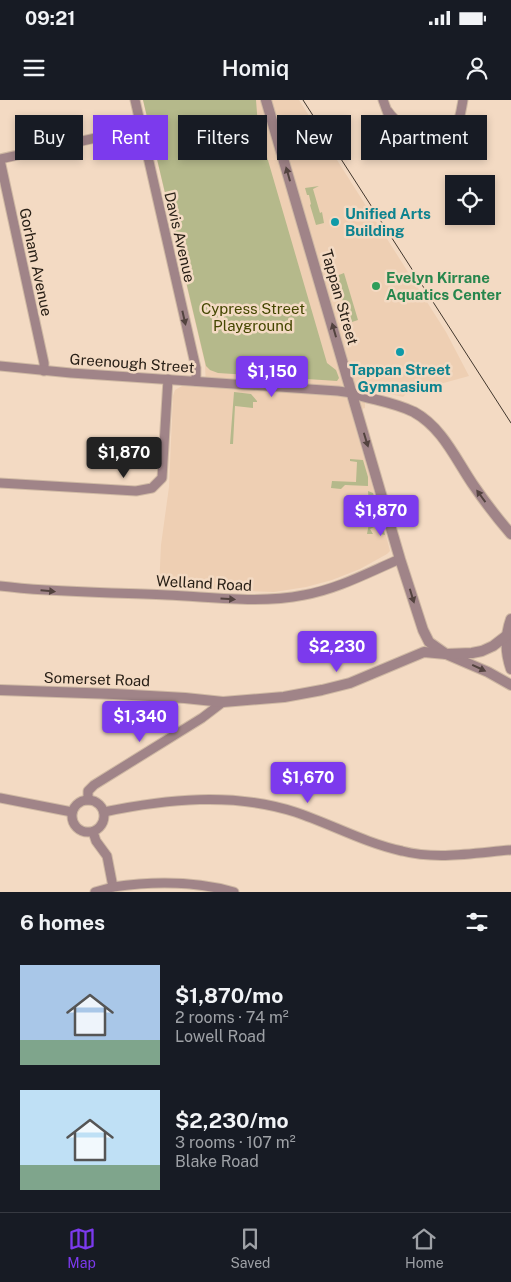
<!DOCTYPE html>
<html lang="en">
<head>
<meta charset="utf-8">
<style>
  body { margin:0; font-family:"Public Sans",sans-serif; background:#242831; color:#f1f3f6; height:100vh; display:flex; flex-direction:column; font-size:19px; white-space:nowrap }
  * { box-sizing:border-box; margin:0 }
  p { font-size:16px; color:#9ea1a6 }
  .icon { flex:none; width:28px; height:28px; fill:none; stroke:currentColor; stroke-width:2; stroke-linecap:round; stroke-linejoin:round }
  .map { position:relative; height:792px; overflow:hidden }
  .drawer { display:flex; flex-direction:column; background:#171b24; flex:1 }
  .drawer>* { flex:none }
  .hud { position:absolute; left:15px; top:15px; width:481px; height:45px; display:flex; gap:10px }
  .buttons { position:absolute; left:445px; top:75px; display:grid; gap:10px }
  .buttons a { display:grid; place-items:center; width:50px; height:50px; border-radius:0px; background:#171b24; box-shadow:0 2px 8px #0003; font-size:25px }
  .price { position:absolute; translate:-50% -42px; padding:0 11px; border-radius:5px; background:#7c3aed; color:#fff; font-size:16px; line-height:32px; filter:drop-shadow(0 1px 2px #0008) }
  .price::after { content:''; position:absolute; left:50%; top:30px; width:15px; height:11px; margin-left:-8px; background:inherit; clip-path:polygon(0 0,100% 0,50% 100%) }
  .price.current { background:#222; color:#fff }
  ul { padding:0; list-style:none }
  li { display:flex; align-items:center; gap:15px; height:125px; padding:0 20px }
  li span { display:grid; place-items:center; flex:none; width:140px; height:100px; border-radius:0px; color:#555 }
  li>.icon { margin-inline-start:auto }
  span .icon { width:60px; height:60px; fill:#fffc; stroke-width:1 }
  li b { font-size:21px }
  h2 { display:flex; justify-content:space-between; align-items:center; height:60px; padding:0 20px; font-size:21px }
  .pill { padding:0 18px; border-radius:0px; background:#171b24; box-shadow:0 2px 8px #0003; font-size:18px; line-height:45px }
  .pill.current { background:#7c3aed; color:#fff }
  .status { display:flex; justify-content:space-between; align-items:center; height:35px; padding:0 25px; background:#171b24; direction:ltr }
  .status svg { height:14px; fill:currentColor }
  header { display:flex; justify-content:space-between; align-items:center; height:65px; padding:0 20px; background:#171b24; font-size:22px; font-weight:600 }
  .tabs { display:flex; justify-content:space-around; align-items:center; height:70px; border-top:1px solid #363941; background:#171b24; font-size:14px; color:#9ea1a6 }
  .tabs a { display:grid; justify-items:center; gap:2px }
  .tabs .current { color:#7c3aed }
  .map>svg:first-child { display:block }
  .built { fill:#eecfb3 }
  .green { fill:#b5b98b }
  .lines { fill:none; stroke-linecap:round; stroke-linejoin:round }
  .service-casing { stroke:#cfb9a4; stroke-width:6 }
  .minor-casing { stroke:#cfb9a4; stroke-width:11 }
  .tertiary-casing { stroke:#cfb9a4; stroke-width:12 }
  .service { stroke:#a08488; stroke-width:4.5 }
  .minor { stroke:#a08488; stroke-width:9 }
  .tertiary { stroke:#a08488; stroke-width:10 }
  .tram { stroke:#41362c; stroke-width:1 }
  .oneway { fill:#53433f }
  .culture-dot { fill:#0f9aa8; stroke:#f3dac3; stroke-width:2 }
  .leisure-dot { fill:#2e9e5b; stroke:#f3dac3; stroke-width:2 }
  .labels { text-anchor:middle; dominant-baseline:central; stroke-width:5; stroke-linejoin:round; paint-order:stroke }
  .culture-label { font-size:15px; font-weight:bold; fill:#0d838f; stroke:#f3dac3; text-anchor:start }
  .street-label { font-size:15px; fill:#292017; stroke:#f3dac3 }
  .leisure-label { font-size:15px; font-weight:bold; fill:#27864d; stroke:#f3dac3; text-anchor:start }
  .park-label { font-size:15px; fill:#444600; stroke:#f3dac3 }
</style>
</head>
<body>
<div class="status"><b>09:21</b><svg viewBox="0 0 49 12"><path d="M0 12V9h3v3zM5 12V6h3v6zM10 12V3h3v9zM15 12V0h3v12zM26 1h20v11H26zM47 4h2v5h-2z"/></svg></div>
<header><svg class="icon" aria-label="menu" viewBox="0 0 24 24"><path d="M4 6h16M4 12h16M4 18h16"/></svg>Homiq<svg class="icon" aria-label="person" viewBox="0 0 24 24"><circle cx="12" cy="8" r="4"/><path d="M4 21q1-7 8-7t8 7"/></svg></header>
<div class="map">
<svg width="511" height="792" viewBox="0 0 511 792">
  <rect width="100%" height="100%" fill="#f3dac3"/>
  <path class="built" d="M143 0H299L446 232 469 276 407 293 403 297 365 288V308L351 312 383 423 390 451 387 454 360 469 332 480 306 487 274 492 159 488 161 445 169 387 173 296 175 290 182 286 206 287 205 264Z"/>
  <g class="green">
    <path d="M143 0H256L258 26 327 263 336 270 339 278 337 281 218 273 210 270 206 266Z"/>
    <path d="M319 86 313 89 320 113 322 112 324 123 316 125 310 105 311 104 309 95H307L305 88Z"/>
    <path d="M344 173 358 220 349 223 339 188 334 189 331 178Z"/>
    <path d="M234 292 251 294 257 301V302H253V308L235 306 233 344H230Z"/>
    <path d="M350 359 363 360 368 377V386L345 385 341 389 331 388 332 381 356 382 357 362 350 361Z"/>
    <path d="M368 391 373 393 385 435 381 434 376 426 370 429 373 434H367L371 413 369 405Z"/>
  </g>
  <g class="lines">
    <defs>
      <path id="service" d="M390 10C404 31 439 38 457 18"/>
      <g id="minor">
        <path d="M135 0 196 268V281"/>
        <path d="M383 0C388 13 392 28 401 39 406 46 414 51 424 52 454 54 459 24 463 0"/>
        <path d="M0 59 141 28"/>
        <path d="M0 60 44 263V271"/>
        <path d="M0 266 71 273 338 291 352 293"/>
        <path d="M0 383 136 391 152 388 162 378 168 279"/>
        <path d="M0 486C56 493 111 492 167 495 213 497 259 504 304 495 338 489 369 472 400 459"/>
        <path d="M0 698 72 712"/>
        <circle cx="88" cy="716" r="16"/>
        <path d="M88 700V691L94 685 202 618 223 602"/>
        <path d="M104 712C166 699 233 692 295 712 331 724 365 743 402 751 437 760 475 753 511 750"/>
        <path d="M93 732 96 741 107 756 113 787C154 781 194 781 234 792"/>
        <path d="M95 792 113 787"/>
      </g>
      <g id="tertiary">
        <path d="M266 0 400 459 423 530 429 542 446 554 488 572 511 585"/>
        <path d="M352 293C373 300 394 302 414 312 443 328 456 360 474 386 485 402 498 419 511 434"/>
        <path d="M511 519C505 536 505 552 511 569"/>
        <path d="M0 590 114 594 185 598 223 602 284 597 322 590 350 583 424 552 446 554 472 553 482 551 493 546 506 536"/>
      </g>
    </defs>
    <use href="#service" class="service-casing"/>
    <use href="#minor" class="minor-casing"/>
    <use href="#tertiary" class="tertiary-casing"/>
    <use href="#service" class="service"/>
    <use href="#minor" class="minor"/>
    <use href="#tertiary" class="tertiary"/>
    <path class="tram" d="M303 0 511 323"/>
  </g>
  <defs><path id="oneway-solid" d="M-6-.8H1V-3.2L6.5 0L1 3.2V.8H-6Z" transform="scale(1.25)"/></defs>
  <g class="oneway">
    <use href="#oneway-solid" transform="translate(288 74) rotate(-106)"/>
    <use href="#oneway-solid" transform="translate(184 218) rotate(77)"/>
    <use href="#oneway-solid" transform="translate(334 230) rotate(-106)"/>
    <use href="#oneway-solid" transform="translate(366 340) rotate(73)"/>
    <use href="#oneway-solid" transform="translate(481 396) rotate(-126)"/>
    <use href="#oneway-solid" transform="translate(48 491) rotate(5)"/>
    <use href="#oneway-solid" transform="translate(412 496) rotate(73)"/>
    <use href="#oneway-solid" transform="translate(228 499) rotate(4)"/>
    <use href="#oneway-solid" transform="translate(479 568) rotate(25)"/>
  </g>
  <g class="culture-dot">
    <circle cx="335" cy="122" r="5"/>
    <circle cx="400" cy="252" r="5"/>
  </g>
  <circle class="leisure-dot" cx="376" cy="186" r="5"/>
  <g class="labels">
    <g class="culture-label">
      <text x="345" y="113">Unified Arts<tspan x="345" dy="17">Building</tspan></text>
      <text x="400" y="269" text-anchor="middle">Tappan Street<tspan x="400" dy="17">Gymnasium</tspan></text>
    </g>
    <g class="street-label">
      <text transform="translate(180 137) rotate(77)">Davis Avenue</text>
      <text transform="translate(36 162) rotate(78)">Gorham Avenue</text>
      <text transform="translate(340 197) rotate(74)">Tappan Street</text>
      <text transform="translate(132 263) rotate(4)">Greenough Street</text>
      <text transform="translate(204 483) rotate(3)">Welland Road</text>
      <text transform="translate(97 579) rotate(2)">Somerset Road</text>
    </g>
    <g class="leisure-label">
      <text x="386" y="177">Evelyn Kirrane<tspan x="386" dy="17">Aquatics Center</tspan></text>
    </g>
    <g class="park-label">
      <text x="253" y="208">Cypress Street<tspan x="253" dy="17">Playground</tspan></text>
    </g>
  </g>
</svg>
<div class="buttons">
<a><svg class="icon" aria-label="locate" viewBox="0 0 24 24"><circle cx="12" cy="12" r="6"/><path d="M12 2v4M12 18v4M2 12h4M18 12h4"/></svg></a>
</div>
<b class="price" style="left:272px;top:298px">$1,150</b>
<b class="price current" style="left:124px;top:379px">$1,870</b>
<b class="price" style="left:381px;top:437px">$1,870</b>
<b class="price" style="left:337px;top:573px">$2,230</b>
<b class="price" style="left:140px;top:643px">$1,340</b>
<b class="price" style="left:308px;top:704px">$1,670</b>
<div class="hud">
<a class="pill">Buy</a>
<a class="pill current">Rent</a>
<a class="pill">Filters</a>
<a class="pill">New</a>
<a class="pill">Apartment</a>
</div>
</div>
<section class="drawer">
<h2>6 homes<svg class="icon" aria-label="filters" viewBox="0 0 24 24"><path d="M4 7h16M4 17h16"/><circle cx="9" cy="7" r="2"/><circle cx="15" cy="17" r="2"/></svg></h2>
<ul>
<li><span style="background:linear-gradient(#a9c7e8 75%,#7fa58c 0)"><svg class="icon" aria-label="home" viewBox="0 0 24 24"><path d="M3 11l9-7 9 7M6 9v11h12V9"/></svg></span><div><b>$1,870/mo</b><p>2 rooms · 74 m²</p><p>Lowell Road</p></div></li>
<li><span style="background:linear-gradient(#bfe0f5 75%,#7fa58c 0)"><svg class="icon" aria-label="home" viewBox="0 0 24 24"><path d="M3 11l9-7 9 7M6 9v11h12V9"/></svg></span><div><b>$2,230/mo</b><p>3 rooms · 107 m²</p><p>Blake Road</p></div></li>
</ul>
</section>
<nav class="tabs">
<a class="current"><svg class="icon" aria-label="map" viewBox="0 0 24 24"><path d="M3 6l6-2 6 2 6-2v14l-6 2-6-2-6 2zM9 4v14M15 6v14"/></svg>Map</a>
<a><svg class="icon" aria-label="saved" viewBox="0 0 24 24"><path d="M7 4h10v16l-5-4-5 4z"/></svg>Saved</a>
<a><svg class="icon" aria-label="home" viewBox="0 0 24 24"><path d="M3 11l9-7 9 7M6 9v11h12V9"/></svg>Home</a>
</nav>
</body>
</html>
